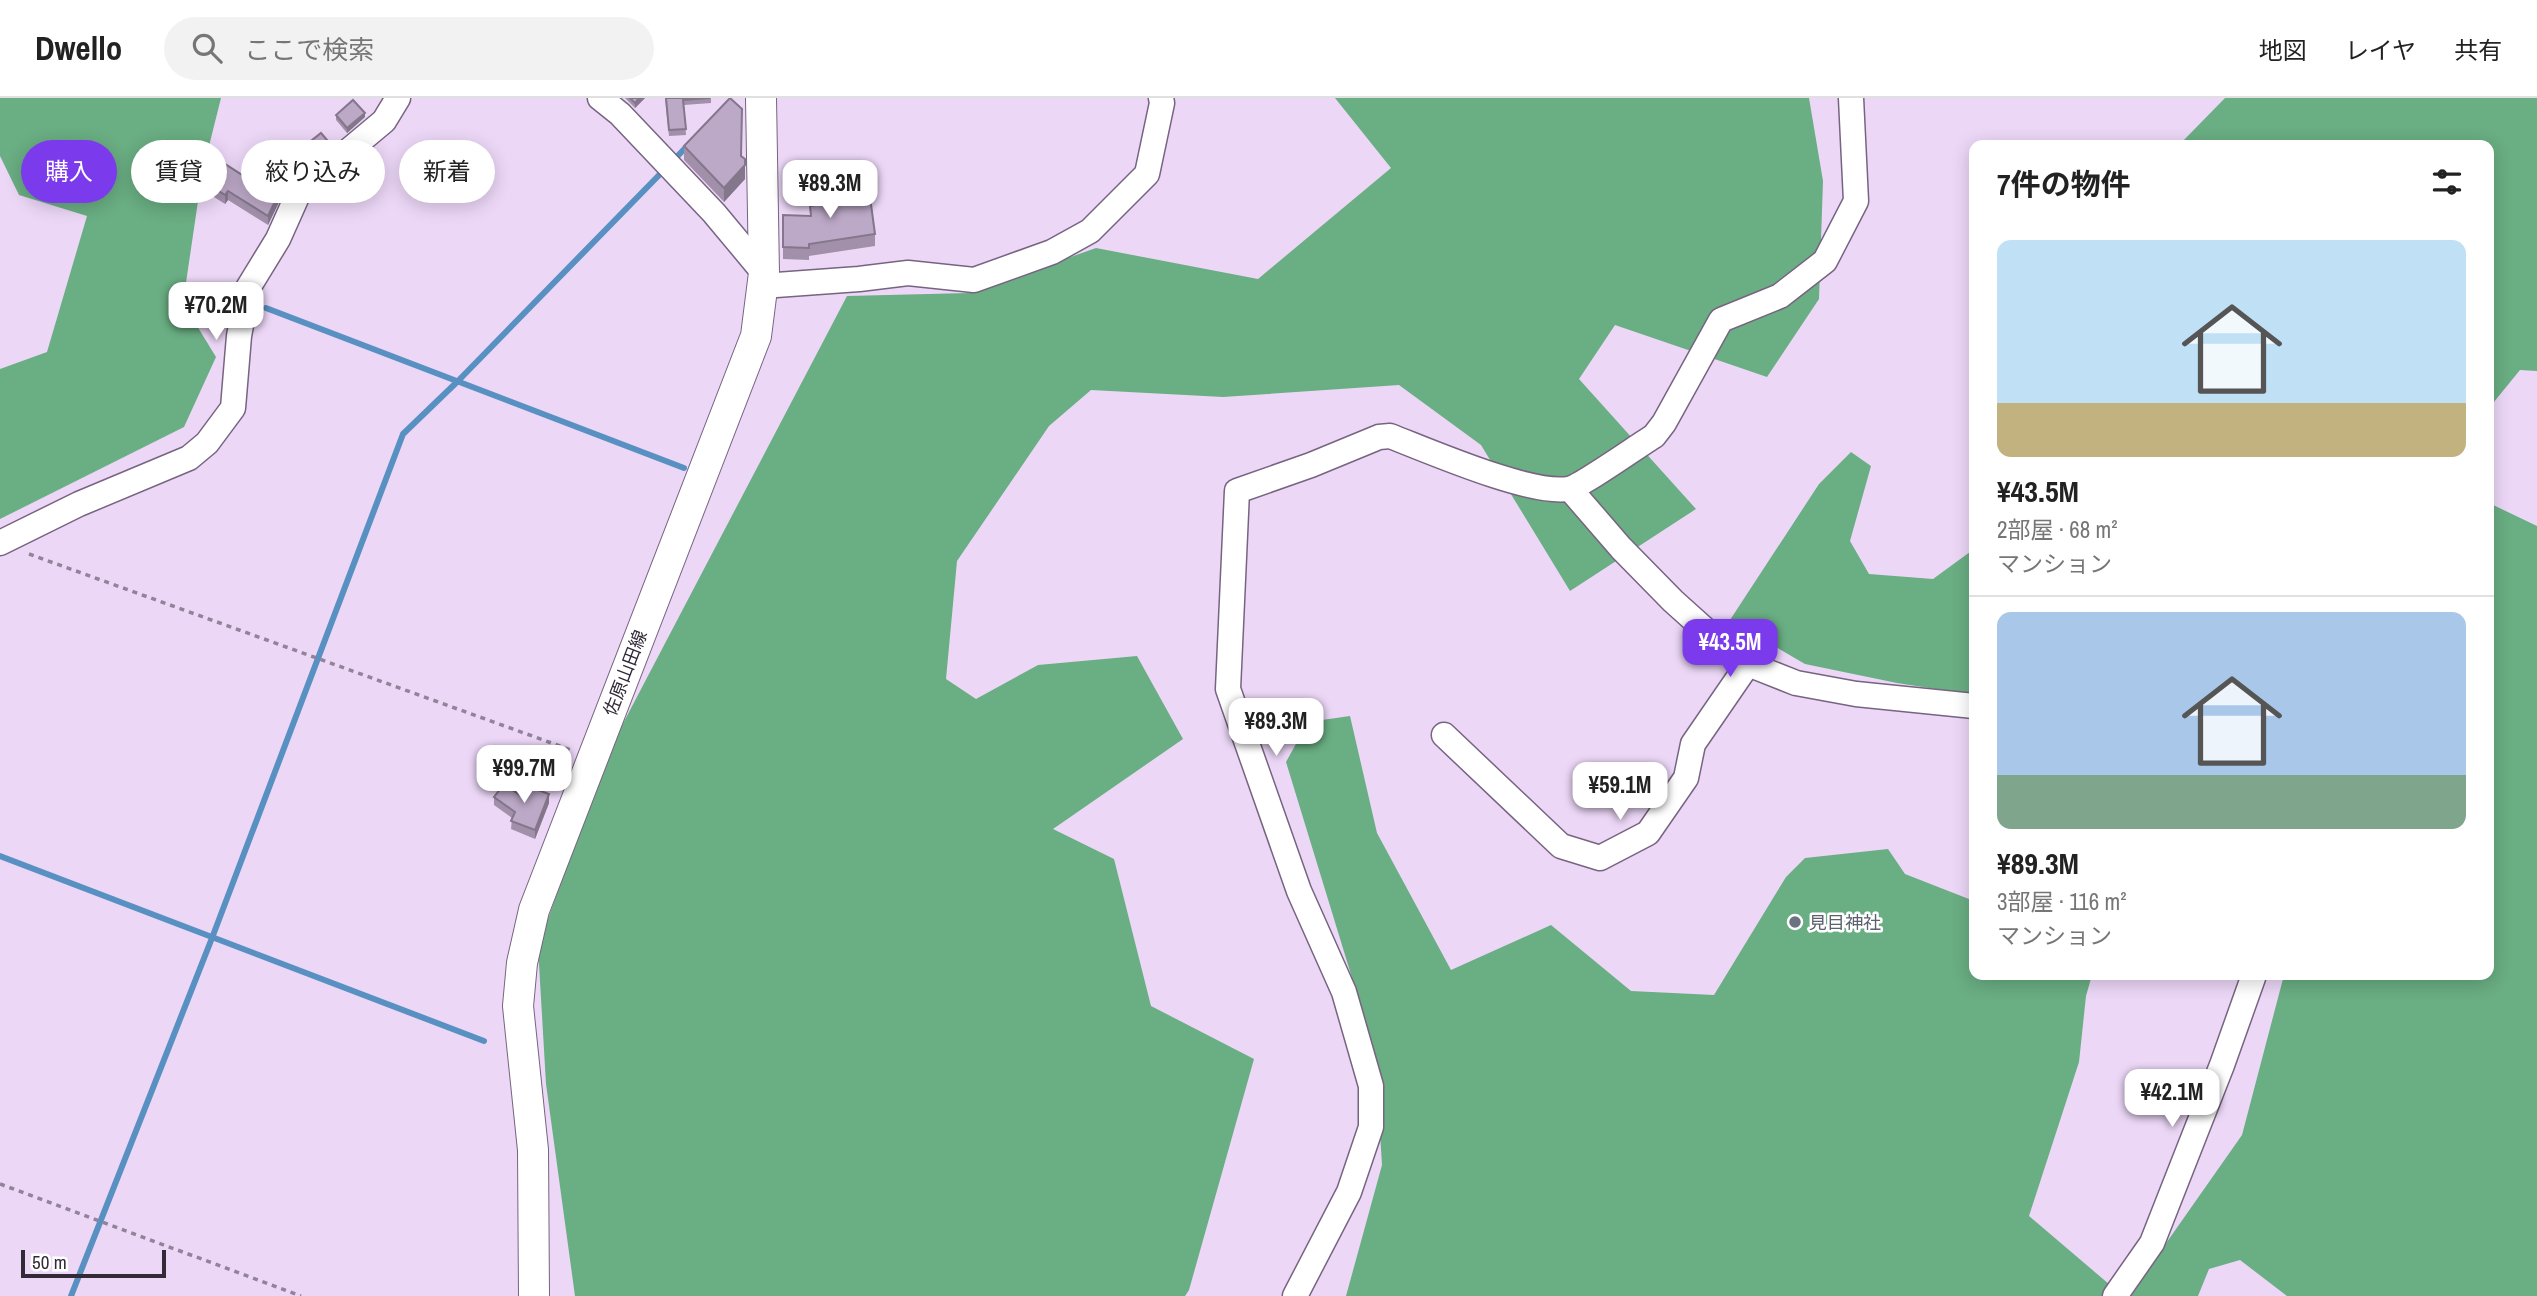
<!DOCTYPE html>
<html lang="ja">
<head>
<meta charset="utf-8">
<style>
  body { margin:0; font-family:"Archivo Narrow","Noto Sans JP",sans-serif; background:#f2f2f2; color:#222; height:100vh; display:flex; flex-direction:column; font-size:26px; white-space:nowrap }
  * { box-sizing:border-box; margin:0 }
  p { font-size:23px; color:#767676 }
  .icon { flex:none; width:38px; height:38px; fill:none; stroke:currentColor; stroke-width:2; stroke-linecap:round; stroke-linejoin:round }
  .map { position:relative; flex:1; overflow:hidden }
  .drawer { position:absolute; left:1969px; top:42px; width:525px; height:840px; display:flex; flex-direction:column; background:#fff; border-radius:14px; box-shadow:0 4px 18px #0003 }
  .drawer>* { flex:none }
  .banner { position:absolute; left:21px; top:42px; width:665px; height:63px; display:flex; gap:14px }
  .scale { position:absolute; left:21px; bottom:18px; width:145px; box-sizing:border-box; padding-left:7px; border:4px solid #322b37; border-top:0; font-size:19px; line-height:24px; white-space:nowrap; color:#322b37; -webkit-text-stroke:5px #fff; paint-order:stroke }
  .price { position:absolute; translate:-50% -60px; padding:0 16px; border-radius:14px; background:#fff; color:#222; font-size:23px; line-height:46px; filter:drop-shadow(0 2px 4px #0008) }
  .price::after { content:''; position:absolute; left:50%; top:42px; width:21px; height:16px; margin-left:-10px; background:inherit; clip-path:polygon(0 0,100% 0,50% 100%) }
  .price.on { background:#7c3aed; color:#fff }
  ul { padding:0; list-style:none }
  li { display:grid; align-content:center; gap:14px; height:371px; padding:0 28px }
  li+li { border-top:2px solid #e0e0e0 }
  li span { display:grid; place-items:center; height:217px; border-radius:14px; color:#555 }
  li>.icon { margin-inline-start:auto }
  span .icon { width:126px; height:126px; fill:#fffc; stroke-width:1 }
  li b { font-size:30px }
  h2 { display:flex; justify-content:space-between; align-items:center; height:84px; padding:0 28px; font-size:30px }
  .chip { padding:0 24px; border-radius:32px; background:#fff; box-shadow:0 4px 18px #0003; font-size:24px; line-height:63px }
  .chip.on { background:#7c3aed; color:#fff }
  header { display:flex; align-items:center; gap:42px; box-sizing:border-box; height:98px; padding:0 35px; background:#fff; border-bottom:2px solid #e0e0e0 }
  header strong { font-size:33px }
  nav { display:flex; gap:38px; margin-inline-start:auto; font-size:24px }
  .search { width:490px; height:63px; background:#f2f2f2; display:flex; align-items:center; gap:18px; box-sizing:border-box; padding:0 24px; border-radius:38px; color:#767676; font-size:26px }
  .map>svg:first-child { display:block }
  .forest { fill:#6aae83 }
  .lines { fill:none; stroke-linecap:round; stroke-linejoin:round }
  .stream { stroke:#5891c1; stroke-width:6 }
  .minor-casing { stroke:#766480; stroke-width:27 }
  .major-casing { stroke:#766480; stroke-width:32 }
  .path { stroke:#918399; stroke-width:3.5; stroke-dasharray:5 5; stroke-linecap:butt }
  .minor { stroke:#fff; stroke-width:24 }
  .major { stroke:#fff; stroke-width:30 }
  .wall { fill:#a290ab }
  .shaded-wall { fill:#84768b }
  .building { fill:#bca8c7; stroke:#84768b; stroke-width:2 }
  .worship-dot { fill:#6b7280; stroke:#fff; stroke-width:2.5 }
  .labels { text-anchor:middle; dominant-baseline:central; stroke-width:5; stroke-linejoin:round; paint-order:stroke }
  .street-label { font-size:18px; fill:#322b37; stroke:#fff }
  .worship-label { font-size:18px; fill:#5b616d; stroke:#fff; text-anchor:start }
</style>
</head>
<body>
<header>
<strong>Dwello</strong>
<div class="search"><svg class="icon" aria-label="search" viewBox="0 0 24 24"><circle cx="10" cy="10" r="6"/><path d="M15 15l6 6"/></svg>ここで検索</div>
<nav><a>地図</a><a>レイヤ</a><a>共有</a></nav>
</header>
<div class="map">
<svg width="2537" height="1198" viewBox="0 0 2537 1198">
  <rect width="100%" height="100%" fill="#ecd7f7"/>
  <g class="forest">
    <path d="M0 0H221L202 76 183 205 216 259 184 329 0 421V271L47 254 87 118 19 97 0 58Z"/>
    <path d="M1335 0H1809L1823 83 1819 201 1767 279 1615 227 1579 281 1696 411 1570 493 1481 347 1399 287 1223 299 1091 292 1049 328 957 463 946 581 976 601 1038 567 1137 558 1183 641 1053 731 1114 761 1151 908 1254 961 1189 1192 1185 1198H575L546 986 538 849 606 658 847 198 969 195 1096 150 1258 181 1391 70Z"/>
    <path d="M2225 0H2537V273L2520 272 2489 310 2488 47H2179Z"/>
    <path d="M1851 354 1871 368 1850 443 1869 476 1933 481 1974 451V597L1897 585 1805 566 1730 522 1819 386Z"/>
    <path d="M2489 405 2537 428V1198H2287L2240 1162 2209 1171 2198 1198H2129L2242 1037 2284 877H2488Z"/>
    <path d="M1350 618 1377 735 1451 872 1551 827 1631 893 1714 897 1786 779 1805 760 1888 751 1905 776 1974 803V877H2092L2086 898 2079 964 2029 1118 2123 1198H1346L1382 1067 1375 955 1286 664 1308 624Z"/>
  </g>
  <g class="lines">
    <g class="stream">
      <path d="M672 64 689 46"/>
      <path d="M266 210 684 370"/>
      <path d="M0 758 484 943"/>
      <path d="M71 1198 212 840 403 336 458 283 664 72"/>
    </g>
    <defs>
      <g id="minor">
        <path d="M600 0 620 16 714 115 764 175"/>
        <path d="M762 188 859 181 908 175 974 182 1052 154 1090 133 1147 76 1162 5 1161 0"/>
        <path d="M1570 391 1621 450 1673 503 1722 547 1748 566 1796 585 1856 596 1974 608"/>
        <path d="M0 445 79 406 189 360 207 345 233 310 239 238 248 190 278 141 299 94 384 23 398 0"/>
        <path d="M1444 637 1561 748 1600 760 1648 735 1686 680 1693 646 1748 566"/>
        <path d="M1295 1198 1349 1094 1371 1029V988L1344 894 1299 793 1228 591 1237 393 1311 367 1379 339 1390 338C1429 353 1530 397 1568 391 1580 389 1639 347 1654 338L1664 325 1721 222 1780 198 1825 163 1856 103 1851 0"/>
        <path d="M2115 1198 2152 1145 2222 967 2254 877"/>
      </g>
      <path id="major" d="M534 1198 533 1052 518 908 522 865 534 812 756 238 764 175 761 0"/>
    </defs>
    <use href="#minor" class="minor-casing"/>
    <use href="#major" class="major-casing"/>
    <g class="path">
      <path d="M29 456 571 652"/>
      <path d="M0 1086 301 1198"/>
    </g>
    <use href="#minor" class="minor"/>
    <use href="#major" class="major"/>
  </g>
  <g class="wall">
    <path d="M625 0H645L635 10Z"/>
    <path d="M665 0H711V5L684 7 686 37 669 38Z"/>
    <path d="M336 17 365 19 347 35 336 22Z"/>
    <path d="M684 48 741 58 745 81 724 104 684 62Z"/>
    <path d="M327 51 289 83 268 127 228 102 225 106 211 97V88L256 86 297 54Z"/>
    <path d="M826 88 852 102 875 136V148L809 158V162L783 161V117L810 118V108L827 106Z"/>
    <path d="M521 698 549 705 535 741 511 731 512 720 494 707V699Z"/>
  </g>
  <g class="shaded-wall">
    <path d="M639 0H645L635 10V5Z"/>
    <path d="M365 15V19L347 35V30Z"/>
    <path d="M327 42V51L289 83 268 127V118L289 74Z"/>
    <path d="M745 67V81L724 104V90Z"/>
    <path d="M228 93V102L225 106V97Z"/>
    <path d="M549 696V705L535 741V732Z"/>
  </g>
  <g class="building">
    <path d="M630 0H639L635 5Z"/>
    <path d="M666 0H710L683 2 686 31 669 32Z"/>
    <path d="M730 0 742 11 741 58 745 61V67L724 90 684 48Z"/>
    <path d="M353 2 365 15 347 30 336 17Z"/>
    <path d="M321 35 327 42 289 74 268 118 228 93 225 97 211 88 225 66 256 86 295 51 297 54Z"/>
    <path d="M849 85 852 102 870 99 875 136 809 146V150L783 149V117L811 118 810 108 829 105 826 88Z"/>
    <path d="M504 686 521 698 525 687 549 696 535 732 511 723 515 714 494 699Z"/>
  </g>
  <circle class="worship-dot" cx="1795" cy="824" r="7"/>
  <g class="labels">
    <g class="street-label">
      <text transform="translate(625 575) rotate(-69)">佐原山田線</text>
    </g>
    <g class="worship-label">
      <text x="1809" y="824">見目神社</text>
    </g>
  </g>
</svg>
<div class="scale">50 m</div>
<b class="price" style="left:830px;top:122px">¥89.3M</b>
<b class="price" style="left:216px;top:244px">¥70.2M</b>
<b class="price on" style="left:1730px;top:581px">¥43.5M</b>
<b class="price" style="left:1276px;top:660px">¥89.3M</b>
<b class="price" style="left:524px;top:707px">¥99.7M</b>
<b class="price" style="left:1620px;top:724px">¥59.1M</b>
<b class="price" style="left:2172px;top:1031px">¥42.1M</b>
<div class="banner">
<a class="chip on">購入</a>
<a class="chip">賃貸</a>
<a class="chip">絞り込み</a>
<a class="chip">新着</a>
</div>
<section class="drawer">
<h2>7件の物件<svg class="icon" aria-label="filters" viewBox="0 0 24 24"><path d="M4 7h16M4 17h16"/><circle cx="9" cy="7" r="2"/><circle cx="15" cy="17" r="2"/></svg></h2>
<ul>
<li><span style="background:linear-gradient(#bfe0f5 75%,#c2b280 0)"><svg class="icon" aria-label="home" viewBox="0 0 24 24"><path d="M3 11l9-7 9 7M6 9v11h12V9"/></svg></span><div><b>¥43.5M</b><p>2部屋 · 68 m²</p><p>マンション</p></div></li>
<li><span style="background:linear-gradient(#a9c7e8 75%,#7fa58c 0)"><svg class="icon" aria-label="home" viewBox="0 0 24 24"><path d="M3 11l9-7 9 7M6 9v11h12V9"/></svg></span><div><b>¥89.3M</b><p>3部屋 · 116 m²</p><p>マンション</p></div></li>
</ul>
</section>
</div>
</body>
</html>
